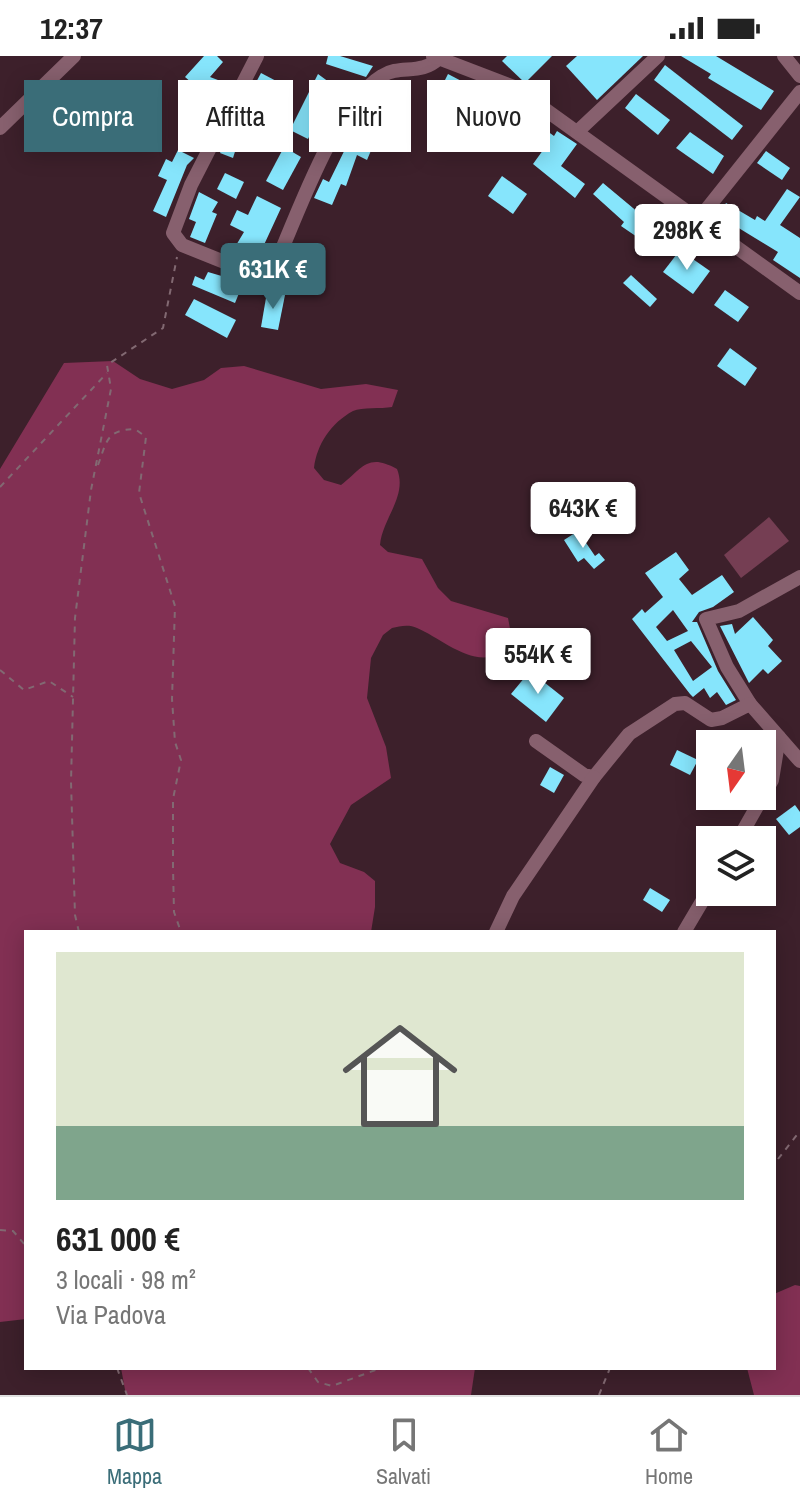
<!DOCTYPE html>
<html lang="it">
<head>
<meta charset="utf-8">
<style>
  body { margin:0; font-family:"Archivo Narrow",sans-serif; background:#f6f6f6; color:#222; height:100vh; display:flex; flex-direction:column; font-size:30px; white-space:nowrap }
  * { box-sizing:border-box; margin:0 }
  p { font-size:26px; color:#767676 }
  .icon { flex:none; width:44px; height:44px; fill:none; stroke:currentColor; stroke-width:2; stroke-linecap:round; stroke-linejoin:round }
  .map { position:relative; flex:1; overflow:hidden }
  .sheet { position:absolute; left:24px; top:874px; width:752px; height:440px; display:flex; flex-direction:column; background:#fff; border-radius:0px; box-shadow:0 4px 20px #0003 }
  .sheet>* { flex:none }
  .guide { position:absolute; left:24px; top:24px; width:752px; height:72px; display:flex; gap:16px }
  .needle { width:52px; rotate:194deg }
  .tools { position:absolute; left:696px; top:674px; display:grid; gap:16px }
  .tools a { display:grid; place-items:center; width:80px; height:80px; border-radius:0px; background:#fff; box-shadow:0 4px 20px #0003; font-size:40px }
  .price { position:absolute; translate:-50% -68px; padding:0 18px; border-radius:8px; background:#fff; color:#222; font-size:26px; line-height:52px; filter:drop-shadow(0 2px 4px #0008) }
  .price::after { content:''; position:absolute; left:50%; top:48px; width:24px; height:18px; margin-left:-12px; background:inherit; clip-path:polygon(0 0,100% 0,50% 100%) }
  .price.selected { background:#3a6d78; color:#fff }
  ul { padding:0; list-style:none }
  li { display:grid; align-content:center; gap:16px; height:424px; padding:0 32px }
  li span { display:grid; place-items:center; height:248px; border-radius:0px; color:#555 }
  li>.icon { margin-inline-start:auto }
  span .icon { width:144px; height:144px; fill:#fffc; stroke-width:1 }
  li b { font-size:34px }
  .pill { padding:0 28px; border-radius:0px; background:#fff; box-shadow:0 4px 20px #0003; font-size:28px; line-height:72px }
  .pill.selected { background:#3a6d78; color:#fff }
  .status { display:flex; justify-content:space-between; align-items:center; height:56px; padding:0 40px; background:#fff; direction:ltr }
  .status svg { height:22px; fill:currentColor }
  .tab-bar { display:flex; justify-content:space-around; align-items:center; height:112px; border-top:2px solid #e0e0e0; background:#fff; font-size:22px; color:#767676 }
  .tab-bar a { display:grid; justify-items:center; gap:4px }
  .tab-bar .selected { color:#3a6d78 }
  .map>svg:first-child { display:block }
  .green { fill:#753e53 }
  .forest { fill:#823053 }
  .building { fill:#86e5fc; fill-rule:evenodd }
  .lines { fill:none; stroke-linecap:round; stroke-linejoin:round }
  .path { stroke:#826972; stroke-width:2; stroke-dasharray:6 6; stroke-linecap:butt }
  .minor { stroke:#87606e; stroke-width:14 }
</style>
</head>
<body>
<div class="status"><b>12:37</b><svg viewBox="0 0 49 12"><path d="M0 12V9h3v3zM5 12V6h3v6zM10 12V3h3v9zM15 12V0h3v12zM26 1h20v11H26zM47 4h2v5h-2z"/></svg></div>
<div class="map">
<svg width="800" height="1339" viewBox="0 0 800 1339">
  <rect width="100%" height="100%" fill="#3d202b"/>
  <path class="green" d="M769 461 789 485 741 522 724 499Z"/>
  <g class="forest">
    <path d="M113 305 140 323 172 333 204 324 221 312 244 310 321 333 366 328 398 334 392 351C381 353 362 351 353 355 331 367 317 388 314 412L324 424 341 429C362 413 367 396 397 413 408 440 382 463 380 489L388 496 422 503 438 532 451 545 508 562 511 578 504 595C475 615 443 583 417 572 409 568 400 570 392 572L383 579 371 602 367 642 386 691 391 722 351 749 330 788 340 807 364 816 375 825V851L371 876H26V1263L0 1266V413L64 307Z"/>
    <path d="M795 1229 800 1230V1339H754L747 1312H774V1238Z"/>
    <path d="M121 1312H475L471 1339H126Z"/>
  </g>
  <g class="building">
    <path d="M204 0H217L223 6 210 21 231 29 212 65 199 60 207 40 185 21Z"/>
    <path d="M328 0H340L373 10 366 21 326 8Z"/>
    <path d="M507 0H552L525 27 502 5Z"/>
    <path d="M577 0H643L597 44 566 10Z"/>
    <path d="M681 0H716L774 35 761 54 708 22 711 18Z"/>
    <path d="M665 9 743 70 732 84 654 24Z"/>
    <path d="M261 17 282 28 273 45 252 34Z"/>
    <path d="M318 18 348 40 335 57 325 49 308 83 290 74Z"/>
    <path d="M448 18 469 29 463 41 442 30Z"/>
    <path d="M490 32 515 44 508 53 534 71 536 67 554 80 557 75 577 88 561 110 585 128 575 142 533 108 546 90 524 75 516 86 501 75 503 72 475 52Z"/>
    <path d="M636 38 670 64 658 79 625 52Z"/>
    <path d="M264 50 278 60 267 76 253 66Z"/>
    <path d="M367 54 391 60 385 80 378 78 367 104 357 99 346 130 341 128 332 149 314 142 323 123 329 126 352 79 359 81Z"/>
    <path d="M232 73 241 76 233 102 220 97Z"/>
    <path d="M690 76 724 100 713 118 676 92Z"/>
    <path d="M284 91 301 101 283 134 266 125Z"/>
    <path d="M178 94 194 102 187 109 166 161 153 155 167 124 158 120 166 103 172 106Z"/>
    <path d="M766 95 790 112 782 124 757 107Z"/>
    <path d="M225 117 244 126 236 143 217 133Z"/>
    <path d="M502 120 527 138 513 158 488 140Z"/>
    <path d="M603 127 651 167 640 183 621 170 624 166 593 138Z"/>
    <path d="M787 133 800 141 780 169 800 182V222L773 204 778 196 737 171 735 174 717 163 726 147 755 164 757 160 765 165Z"/>
    <path d="M199 136 218 146 212 156 217 158 205 187 190 181 196 166 189 163Z"/>
    <path d="M257 140 281 152 257 204 235 191 244 176 230 169 237 154 248 159Z"/>
    <path d="M680 194 710 215 693 238 663 216Z"/>
    <path d="M208 216 225 221 226 218 244 225 235 247 192 229 195 220 204 224Z"/>
    <path d="M631 219 657 243 650 251 623 227Z"/>
    <path d="M725 234 749 251 738 266 714 249Z"/>
    <path d="M267 236 285 239 278 274 261 271Z"/>
    <path d="M194 243 236 264 227 282 185 259Z"/>
    <path d="M730 292 757 312 745 330 717 310Z"/>
    <path d="M578 475 595 500 599 497 605 504 594 513 584 502 578 506 564 484Z"/>
    <path d="M676 496 689 514 679 523 692 539 722 519 734 536 713 551 699 556 692 566H697L718 615 736 644 726 649 717 636 710 642 704 632 693 641 690 638 632 563 642 553 645 557 663 541 645 517ZM673 554 688 575 667 585 656 571ZM691 585 712 611 693 625 674 594Z"/>
    <path d="M753 561 773 584 768 590 782 605 768 618 763 613 749 627 720 570 732 568 735 578Z"/>
    <path d="M530 615 564 642 546 666 511 638Z"/>
    <path d="M677 694 698 704 690 719 670 709Z"/>
    <path d="M550 711 564 719 554 737 540 729Z"/>
    <path d="M795 749 800 756V771L789 779 776 763Z"/>
    <path d="M650 832 670 844 662 856 643 844Z"/>
  </g>
  <g class="lines">
    <g class="path">
      <path d="M98 409C107 385 106 374 135 373L146 381 139 437 175 550 172 643 175 686 181 704 173 743V811L174 856 181 876"/>
      <path d="M0 431 107 317"/>
      <path d="M0 614 24 634 49 625 73 641"/>
      <path d="M79 876 75 859 71 726 75 562 91 434 111 333 107 309 163 272 177 201"/>
      <path d="M778 1103 800 1075"/>
      <path d="M0 1174 13 1175 26 1190"/>
      <path d="M117 1312 127 1339"/>
      <path d="M308 1312 318 1326 332 1330 381 1312"/>
      <path d="M599 1339 610 1312"/>
    </g>
    <g class="minor">
      <path d="M257 0 191 129 173 177 182 189 269 224C293 171 333 50 382 20 400 8 421 20 439 2"/>
      <path d="M433 0 514 31 800 237"/>
      <path d="M784 0 800 20"/>
      <path d="M0 72 74 0"/>
      <path d="M577 76 658 0"/>
      <path d="M698 164 800 36"/>
      <path d="M800 521 739 555 706 563 727 611 750 648 800 705"/>
      <path d="M536 685 584 719 594 721 629 678 675 648 685 647 711 664 722 662 750 648"/>
      <path d="M738 784 772 724 779 681"/>
      <path d="M496 876 513 840 594 721"/>
      <path d="M684 876 710 832"/>
    </g>
  </g>
</svg>
<div class="tools">
<a><svg class="needle" viewBox="-14 -14 28 28"><path d="M0-13l5 13h-10z" fill="#e53935"/><path d="M0 13l5-13h-10z" fill="#767676"/></svg></a>
<a><svg class="icon" aria-label="layers" viewBox="0 0 24 24"><path d="M12 4l9 5-9 5-9-5zM3 14l9 5 9-5"/></svg></a>
</div>
<b class="price" style="left:687px;top:216px">298K €</b>
<b class="price selected" style="left:273px;top:255px">631K €</b>
<b class="price" style="left:583px;top:494px">643K €</b>
<b class="price" style="left:538px;top:640px">554K €</b>
<div class="guide">
<a class="pill selected">Compra</a>
<a class="pill">Affitta</a>
<a class="pill">Filtri</a>
<a class="pill">Nuovo</a>
</div>
<section class="sheet">
<ul>
<li><span style="background:linear-gradient(#dfe7d0 70%,#7fa58c 0)"><svg class="icon" aria-label="home" viewBox="0 0 24 24"><path d="M3 11l9-7 9 7M6 9v11h12V9"/></svg></span><div><b>631 000 €</b><p>3 locali · 98 m²</p><p>Via Padova</p></div></li>
</ul>
</section>
</div>
<nav class="tab-bar">
<a class="selected"><svg class="icon" aria-label="map" viewBox="0 0 24 24"><path d="M3 6l6-2 6 2 6-2v14l-6 2-6-2-6 2zM9 4v14M15 6v14"/></svg>Mappa</a>
<a><svg class="icon" aria-label="saved" viewBox="0 0 24 24"><path d="M7 4h10v16l-5-4-5 4z"/></svg>Salvati</a>
<a><svg class="icon" aria-label="home" viewBox="0 0 24 24"><path d="M3 11l9-7 9 7M6 9v11h12V9"/></svg>Home</a>
</nav>
</body>
</html>
